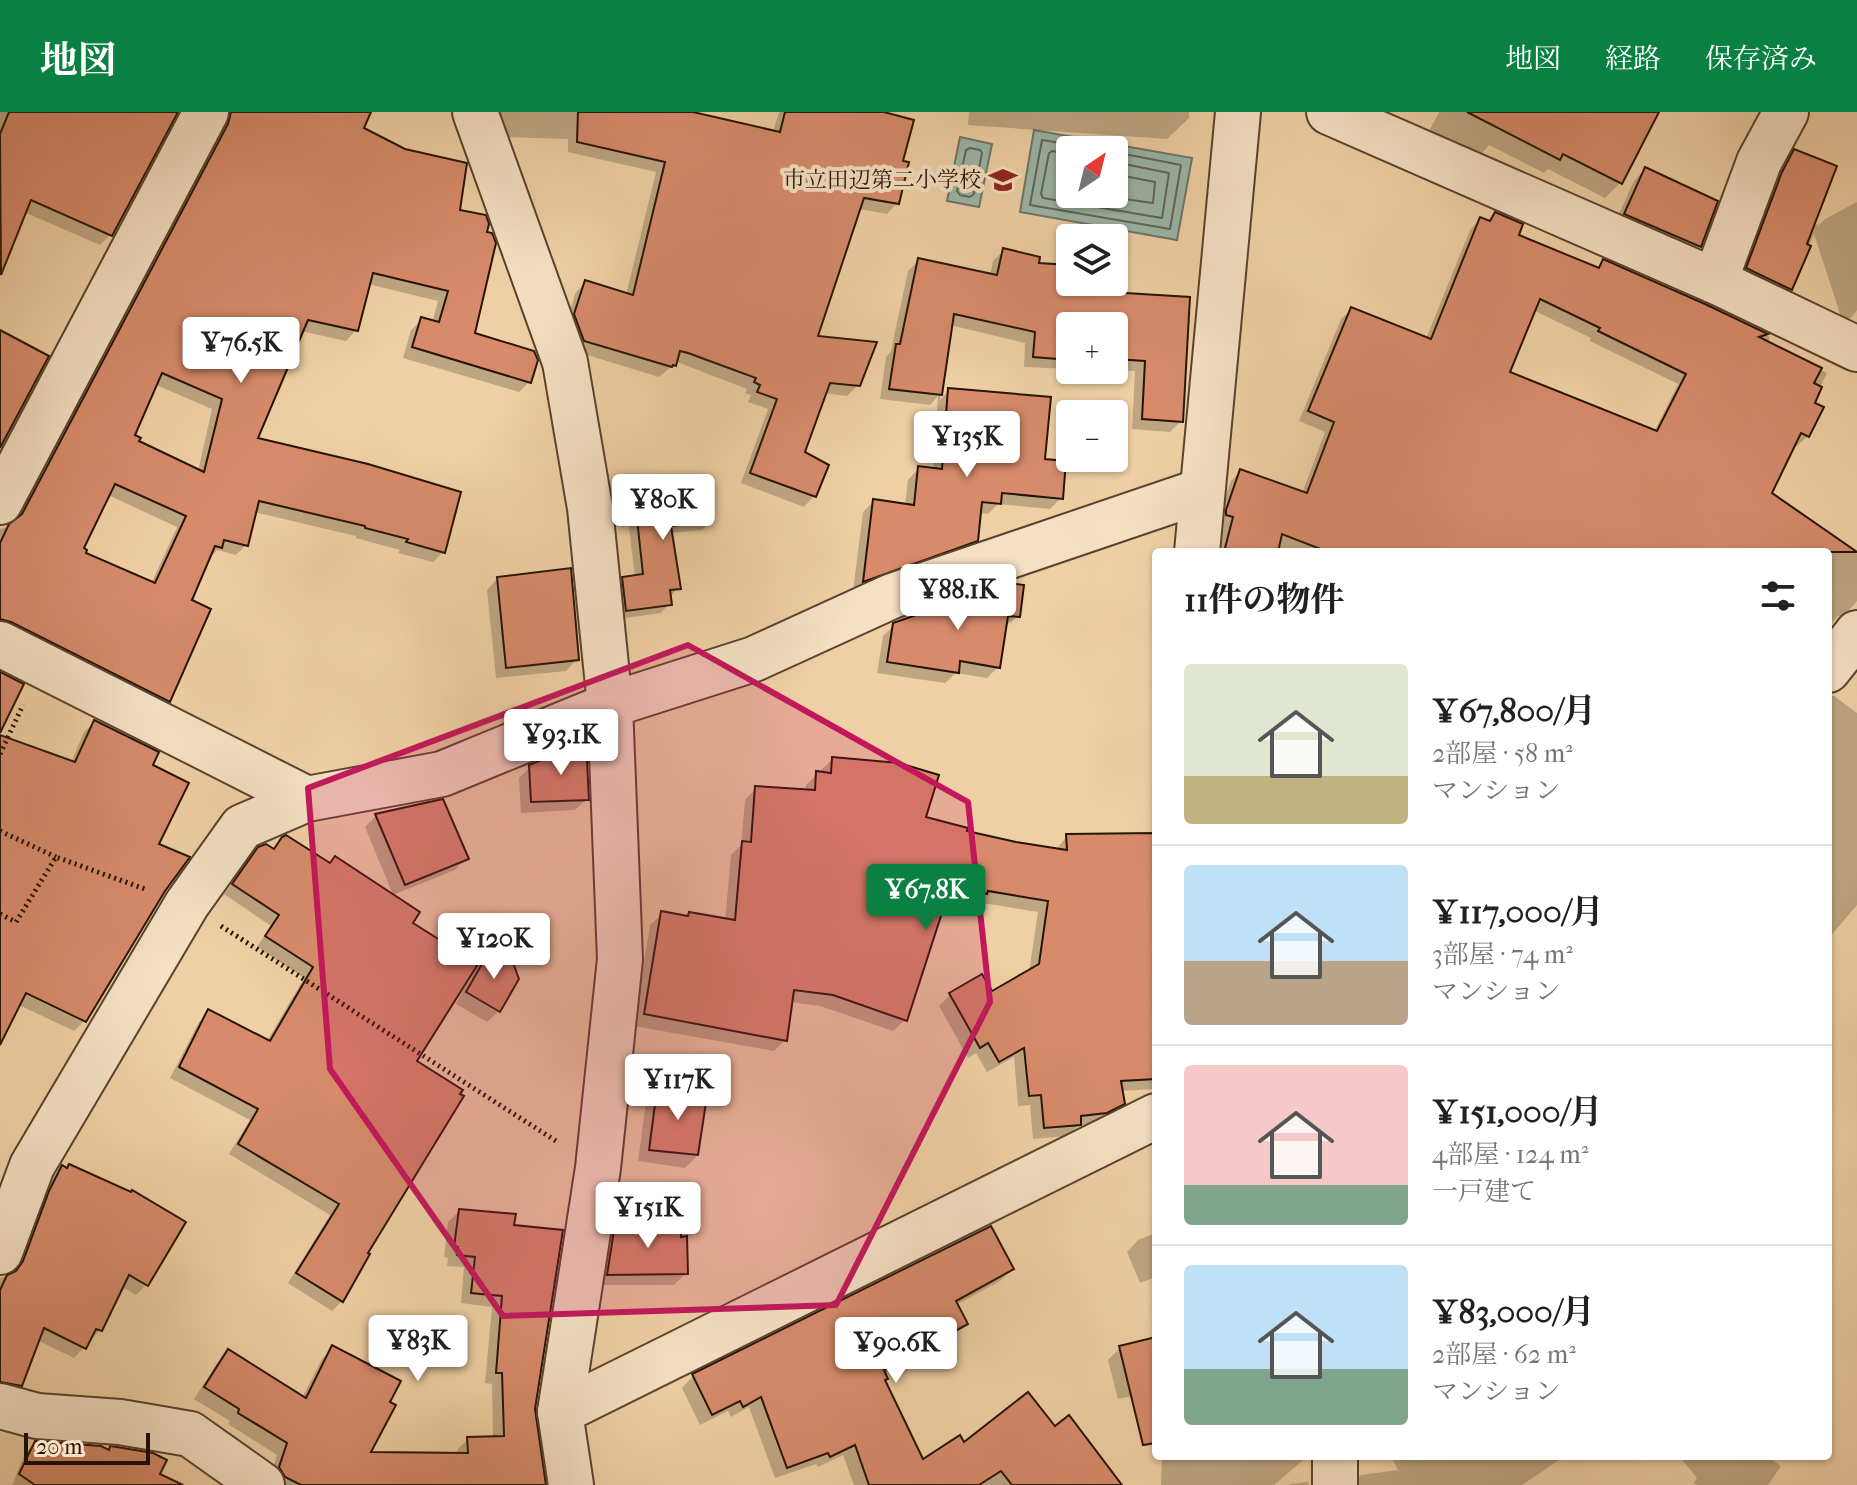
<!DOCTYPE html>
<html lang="ja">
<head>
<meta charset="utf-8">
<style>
  body { margin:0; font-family:"IM FELL French Canon","Noto Serif JP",serif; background:#f6f6f6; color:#202124; height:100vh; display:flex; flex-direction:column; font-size:30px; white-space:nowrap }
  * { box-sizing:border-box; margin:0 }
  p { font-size:26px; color:#757577 }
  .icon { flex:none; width:44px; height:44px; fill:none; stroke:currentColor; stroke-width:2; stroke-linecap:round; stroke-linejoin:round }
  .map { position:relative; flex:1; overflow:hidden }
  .side { position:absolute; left:1152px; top:436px; width:680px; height:912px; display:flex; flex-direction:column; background:#fff; border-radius:8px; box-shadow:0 2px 6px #0004 }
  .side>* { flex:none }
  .needle { width:52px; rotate:35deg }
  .tools { position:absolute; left:1056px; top:24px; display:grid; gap:16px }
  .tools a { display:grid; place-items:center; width:72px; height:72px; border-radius:8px; background:#fff; box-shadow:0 2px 6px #0004; font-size:40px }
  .scale { position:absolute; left:24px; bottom:20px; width:126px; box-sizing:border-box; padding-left:8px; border:4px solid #271307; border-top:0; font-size:22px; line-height:28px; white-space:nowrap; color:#271307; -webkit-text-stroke:6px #f5e0c4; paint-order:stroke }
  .price { position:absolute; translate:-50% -68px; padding:0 18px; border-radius:8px; background:#fff; color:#222; font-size:26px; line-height:52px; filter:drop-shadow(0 2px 4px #0008) }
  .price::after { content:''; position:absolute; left:50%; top:48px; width:24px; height:18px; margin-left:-12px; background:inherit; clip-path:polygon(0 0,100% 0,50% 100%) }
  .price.selected { background:#0b8043; color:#fff }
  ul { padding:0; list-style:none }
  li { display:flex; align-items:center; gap:24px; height:200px; padding:0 32px }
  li+li { border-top:2px solid #e0e0e0 }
  li span { display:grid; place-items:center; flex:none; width:224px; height:160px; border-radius:8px; color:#555 }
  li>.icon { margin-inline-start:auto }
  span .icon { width:96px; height:96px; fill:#fffc; stroke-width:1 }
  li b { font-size:34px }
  h2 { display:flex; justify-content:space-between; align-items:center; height:96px; padding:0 32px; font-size:34px }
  header { display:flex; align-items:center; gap:48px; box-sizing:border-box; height:112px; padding:0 40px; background:#0b8043; color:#fff }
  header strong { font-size:38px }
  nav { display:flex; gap:44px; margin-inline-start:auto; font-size:28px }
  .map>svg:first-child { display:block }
  .water { fill:#9ab6a9; stroke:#6c7568; stroke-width:2; fill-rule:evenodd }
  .shadow { fill:#0003; fill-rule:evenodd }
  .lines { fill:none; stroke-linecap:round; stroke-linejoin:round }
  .shore { stroke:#606458; stroke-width:2 }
  .building { fill:#d78b6b; stroke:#271307; stroke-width:2; fill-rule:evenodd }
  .minor-casing { stroke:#59422e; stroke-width:48 }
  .path { stroke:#271307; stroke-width:5; stroke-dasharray:2 4; stroke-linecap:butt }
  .minor { stroke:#f5e0c4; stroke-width:44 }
  .marked { fill:#c2185b; fill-opacity:0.2; stroke:#c2185b; stroke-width:6; stroke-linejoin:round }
  .labels { text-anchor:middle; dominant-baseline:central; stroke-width:8; stroke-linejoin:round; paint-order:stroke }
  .poi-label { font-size:22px; fill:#271307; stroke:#f5e0c4; text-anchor:end }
</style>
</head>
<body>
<header>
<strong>地図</strong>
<nav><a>地図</a><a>経路</a><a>保存済み</a></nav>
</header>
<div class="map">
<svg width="1857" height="1373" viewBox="0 0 1857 1373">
  <rect width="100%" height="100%" fill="#efd0a4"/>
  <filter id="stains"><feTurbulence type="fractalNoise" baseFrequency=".0025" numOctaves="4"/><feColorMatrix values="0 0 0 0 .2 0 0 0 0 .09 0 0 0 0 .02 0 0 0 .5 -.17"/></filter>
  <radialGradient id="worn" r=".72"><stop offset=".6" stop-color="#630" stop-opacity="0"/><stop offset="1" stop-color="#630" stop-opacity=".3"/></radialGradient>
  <g class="water">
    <path d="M1034 18 1192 46 1177 128 1020 100ZM1070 38H1114V82H1070Z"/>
    <path d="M960 25 992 32 979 95 947 89Z"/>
  </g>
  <g class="shadow">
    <path d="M0 0H162L111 122 100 133 24 100 0 158Z"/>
    <path d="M218 0H371L361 17 458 99 473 222 529 270 519 280 403 246 411 218 422 208 432 211 438 189 368 172 356 218 346 229 301 219 255 327 443 440 433 450 398 441 400 438 356 426V424L254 400 246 433 236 443 217 438 210 446 189 489 168 588 157 599 0 520V417L13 414 218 24 221 12ZM154 272 212 297 198 359 136 330 132 324ZM108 383 177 415 151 472 83 442 81 437Z"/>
    <path d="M486 0H699L698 3 773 20 779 0H876L901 51 897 91 887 102 859 97 816 226 858 273 847 284 824 281 803 340 814 384 804 395 741 371 768 297 748 290 751 283 745 281 747 277 677 250 659 265 574 239 565 213 576 180 586 170 626 183 656 60 568 40V27L497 25Z"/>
    <path d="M969 0H1189V6L1167 27 968 13Z"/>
    <path d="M1439 0H1656L1620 71 1605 86 1548 57 1544 61 1489 33 1474 50 1426 25Z"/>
    <path d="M1795 40 1811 115 1819 111 1817 115 1825 107 1857 90V198L1844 214 1814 122 1791 177 1779 188 1736 168 1771 74 1783 51Z"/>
    <path d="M1645 57 1715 90 1699 134 1688 146 1614 113 1634 69Z"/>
    <path d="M1495 102 1516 124 1596 157 1603 150 1704 194 1770 225 1767 232 1827 261 1812 292 1821 296 1808 324 1797 334 1793 332 1769 382 1857 442V489L1843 505 1838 504 1828 514V440H1218L1224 415 1216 413 1217 409 1231 369 1241 359 1302 382 1325 320 1299 309 1341 207 1352 197 1426 227 1470 118 1480 107 1487 110ZM1533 198 1591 226 1590 229 1678 272 1654 320 1508 261Z"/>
    <path d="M1003 139 1036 153 1070 155V170H1075L1074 180 1188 187 1181 309 1170 320 1132 317 1135 259 1105 258H1114V214H1070V257L1024 255 1025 231 950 213 940 288 949 278 1043 349 1061 386 1050 397 998 392 988 402 978 401 976 428 964 439 853 479 863 400 874 389 905 394 908 368 919 356 933 358 938 284 930 293 880 287 886 245 891 239 908 159 919 148 990 163 993 149Z"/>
    <path d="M635 382 711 409 702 418 670 421 678 476 669 486V492L661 501 617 507 614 476 623 467 635 465 626 391Z"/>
    <path d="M498 466 577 547 566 559 496 566 487 478Z"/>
    <path d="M1009 473 1018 504 1004 515 998 555 987 566 956 561 945 571 877 561 883 524 894 513Z"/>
    <path d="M1828 584H1834L1857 601V793L1828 827Z"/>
    <path d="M95 610 16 878 83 910 74 919 17 892 0 898V625L71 651 84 620Z"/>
    <path d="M833 647 924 706 965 720 1056 738 1067 724 1156 723V974L1154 977 1121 979 1123 991 1111 1003 1093 1011 1078 1014 1067 1024 1033 1027 1030 993 1018 994 1014 945 987 960 976 941 968 946 939 894 951 882H991L1029 860 1038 800 976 790 974 792 945 785 905 908 893 919 820 894 790 890 785 928 774 939 634 914 650 813 662 802 685 806 689 802 725 809 731 743 741 733 745 688 756 676 805 679 806 673 817 662H821V658Z"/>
    <path d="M530 655 587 687 575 698 521 701 519 666Z"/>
    <path d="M376 704 466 746 455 758 393 783 365 715Z"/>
    <path d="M283 727 477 854 491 839 499 899 487 910 456 892 470 866 467 865 414 949 365 1142 342 1189 332 1199 288 1171 330 1103 229 1042 250 1008 170 966 199 910 209 900 267 929 304 866 257 835 271 814 224 782 259 737 272 738Z"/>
    <path d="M658 979 704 986 696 1045 685 1056 638 1049 646 990Z"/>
    <path d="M63 1056 146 1173 136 1183 122 1175 100 1218 74 1246 37 1228 20 1273 9 1283 0 1281V1166L13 1162 39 1092 52 1066Z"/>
    <path d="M459 1099 512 1115 533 1299 544 1373H272L269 1368 277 1343 228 1312 230 1309 194 1287 217 1251 228 1240 302 1286 322 1247 333 1235 368 1342 457 1343V1338L468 1327 493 1326 492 1272 485 1271 492 1195 461 1191 464 1155 447 1154 448 1146 444 1145 448 1110Z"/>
    <path d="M615 1114 686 1161 674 1173H597L604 1125Z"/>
    <path d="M1156 1121V1165L1140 1171 1127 1140 1138 1128Z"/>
    <path d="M1012 1157 1000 1169 956 1193 966 1212 954 1223 883 1262V1269L923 1350 964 1333 1054 1317 1120 1373H854L843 1343 818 1355 816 1352 775 1366 749 1295 731 1305 728 1299 700 1313 682 1276 693 1264Z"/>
    <path d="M1156 1227V1279L1118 1287 1108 1248 1120 1236Z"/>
    <path d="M36 1331 154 1373H12L25 1341Z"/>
    <path d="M1162 1344H1308L1274 1373H1161Z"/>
    <path d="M1391 1344H1565L1522 1373H1351L1361 1363 1398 1358Z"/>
    <path d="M1679 1344H1766L1781 1354 1768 1373H1697L1694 1371 1697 1366Z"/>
    <path d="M1308 1370 1309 1373H1289L1290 1372Z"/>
  </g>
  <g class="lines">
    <g class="shore">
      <path d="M970 36 980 38 982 41 974 82 970 85 960 83 957 79 966 38Z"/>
      <path d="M1102 38 1042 28 1030 93 1170 117 1181 53 1114 40"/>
      <path d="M1070 42 1052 39 1049 41 1041 82 1043 86 1162 106 1169 61 1114 50"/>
      <path d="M1089 82 1153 91 1155 70 1114 62"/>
    </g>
  </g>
  <g class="building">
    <path d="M9 0H178L112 124 31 88 1 163 0 22Z"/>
    <path d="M231 0H371L364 16 405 37 467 51 460 98 486 103 489 112 487 120 492 121 496 131 475 221 534 239 538 248 531 271 412 235 421 205 439 210 448 179 373 161 358 219 308 208 258 326 368 352 461 380 445 441 406 430 408 427 365 416V414L259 389 248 434 224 428 222 436 215 434 192 488 211 497 170 590 11 510 0 507V431L9 412 22 402 228 12ZM162 261 222 287 204 360 139 329 141 326 135 323ZM115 372 186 404 155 471 86 441 87 438 84 436Z"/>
    <path d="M578 0H693L780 20 785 0H884L914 8 903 49 909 50 899 92 864 86 818 224 877 230 860 274 830 271 805 340 829 353 816 385 750 361 777 287 757 280 760 273 754 270 756 266 688 241 680 239 676 254 673 253 672 255 584 229 574 202 585 168 633 183 665 50 577 30Z"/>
    <path d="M1467 0H1659L1622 72 1563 42 1560 48Z"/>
    <path d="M1794 37 1837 54 1807 132 1811 134 1792 178 1746 156 1782 60Z"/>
    <path d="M1645 55 1718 89 1701 135 1624 102Z"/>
    <path d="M1495 100 1523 112 1519 123 1599 156 1603 147 1705 192 1768 222 1759 225 1822 256 1814 271 1822 275 1815 291 1824 295 1809 325 1801 321 1772 381 1857 440H1328L1282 422 1278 440H1224L1233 405 1226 403V398L1240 357 1307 381 1334 310 1308 299 1351 195 1431 227 1480 105 1490 109ZM1540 187 1600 216 1598 219 1686 262 1657 319 1510 260Z"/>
    <path d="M1003 136 1040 145 1039 151 1070 153V170H1077V178L1190 185 1183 310 1142 307 1145 249 1114 247V214H1070V248L1033 245 1035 220 954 202 942 283 889 277 896 232H900L918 146 997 163Z"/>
    <path d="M0 218 49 244 0 336Z"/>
    <path d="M948 276 1051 285 1045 347 1066 349 1063 387 1002 381 1001 392 982 390 978 429 863 470 873 387 914 393 918 354 942 357Z"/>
    <path d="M708 372 713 409 671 414 681 477 670 478 672 493 626 499 622 465 643 462 634 380Z"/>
    <path d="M571 456 579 548 506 556 497 465Z"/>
    <path d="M1009 471 1024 473 1020 505 1008 504 1000 556 960 549 959 561 887 550 893 511Z"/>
    <path d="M0 560 24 572 0 621Z"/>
    <path d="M94 608 159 640 153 653 189 671 159 732 190 745 165 779 86 910 26 881 0 933V623L75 650Z"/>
    <path d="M586 630 589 688 531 690 529 653Z"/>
    <path d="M832 645 899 651 939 663 926 705 968 716 967 719 1016 730 1067 738 1066 722 1156 721V967L1121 969 1125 992 1107 1001 1081 1004V1013L1044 1016 1041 983 1029 984 1024 936 999 950 988 931 980 936 949 881 982 862 992 879 1039 852 1048 789 988 779 987 782 951 773 907 909 833 883 794 878 787 929 644 902 661 799 688 804 689 800 735 808 742 729 751 730 755 674 815 678 816 659 831 661Z"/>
    <path d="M443 687 469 747 405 773 375 702Z"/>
    <path d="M286 723 330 751 335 744 420 800 413 811 478 852 417 949 463 978 460 982 464 984 368 1141 370 1142 343 1190 296 1161 339 1092 238 1032 258 997 179 955 208 897 270 929 313 855 265 824 279 803 232 772 258 735 266 732 274 737 282 725Z"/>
    <path d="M491 836 512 848 519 867 500 900 466 880Z"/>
    <path d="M657 977 707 984 698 1043 649 1038Z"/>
    <path d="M69 1052 131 1080 132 1078 186 1110 148 1174 129 1163 102 1219 96 1217 86 1237 44 1216 22 1274 0 1270V1178L7 1163 16 1159 23 1149 49 1079 62 1053 67 1056Z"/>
    <path d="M459 1097 516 1102 514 1113 563 1118 535 1297 546 1373H301L285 1365 279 1355 287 1331 238 1301 239 1297 204 1275 228 1237 306 1286 332 1233 401 1269 390 1290 396 1293 371 1340 468 1341 467 1325 504 1324 502 1261H496L502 1184 471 1181 475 1145 457 1143 458 1135H454Z"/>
    <path d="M681 1111V1125L687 1124 688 1162 607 1163 615 1112Z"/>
    <path d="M991 1114 1014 1157 956 1189 968 1212 884 1258 888 1267 885 1268 923 1347 960 1323 964 1330 1028 1280 1055 1314 1069 1303 1122 1373H1012L1001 1359 979 1373H869L855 1333 830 1345 828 1341 787 1356 761 1285 743 1295 740 1289 712 1303 692 1262Z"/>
    <path d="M1156 1225V1331L1143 1333 1119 1234Z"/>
    <path d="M35 1329 101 1334 109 1338 110 1334 117 1335 153 1341 167 1348 160 1362 183 1373H35L19 1362Z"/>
  </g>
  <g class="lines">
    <defs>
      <g id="minor">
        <path d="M475 0 565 250 590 396 610 593 620 847 598 1056 560 1300 571 1373"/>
        <path d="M1329 0 1715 169 1857 237"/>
        <path d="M1715 169 1759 50 1786 0"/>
        <path d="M0 390 206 0"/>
        <path d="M1197 440 1238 0"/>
        <path d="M0 532 307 687"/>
        <path d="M1828 558 1857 521"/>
        <path d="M0 1140 32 1054 187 792 242 715 307 687 442 662 610 593 754 547 892 484 1201 379"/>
        <path d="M0 1294 37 1304 120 1310 190 1322 262 1373"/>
        <path d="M560 1300 1156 1004"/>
        <path d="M1335 1344V1373"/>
      </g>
    </defs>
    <use href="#minor" class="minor-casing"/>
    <g class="path">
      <path d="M0 642 23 593"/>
      <path d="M0 719 56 745"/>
      <path d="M0 802 16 810 56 745 145 777"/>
      <path d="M221 814 556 1029"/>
    </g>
    <use href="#minor" class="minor"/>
  </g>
  <path class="marked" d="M688 533 968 690 990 890 836 1193 503 1204 330 957 308 676Z"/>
  <defs>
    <symbol id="school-bare" viewBox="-9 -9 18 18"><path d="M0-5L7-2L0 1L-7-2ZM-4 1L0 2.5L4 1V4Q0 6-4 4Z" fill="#8f2418" stroke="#f5e0c4" stroke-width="2.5" paint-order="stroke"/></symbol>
  </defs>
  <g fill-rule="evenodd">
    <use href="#school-bare" x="983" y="48" width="40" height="40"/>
  </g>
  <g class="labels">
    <g class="poi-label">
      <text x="981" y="68">市立田辺第二小学校</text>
    </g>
  </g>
  <rect width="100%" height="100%" filter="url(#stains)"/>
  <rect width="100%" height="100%" fill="url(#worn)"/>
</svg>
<div class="tools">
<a><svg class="needle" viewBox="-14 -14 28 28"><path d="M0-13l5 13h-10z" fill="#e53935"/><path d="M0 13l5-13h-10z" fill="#757577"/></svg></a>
<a><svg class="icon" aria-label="layers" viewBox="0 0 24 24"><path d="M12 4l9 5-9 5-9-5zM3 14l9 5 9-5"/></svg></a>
<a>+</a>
<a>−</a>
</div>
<div class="scale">20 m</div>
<b class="price" style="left:241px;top:273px">¥76.5K</b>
<b class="price" style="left:967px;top:367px">¥135K</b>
<b class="price" style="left:663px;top:430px">¥80K</b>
<b class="price" style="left:958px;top:520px">¥88.1K</b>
<b class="price" style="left:561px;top:665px">¥93.1K</b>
<b class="price selected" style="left:926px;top:820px">¥67.8K</b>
<b class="price" style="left:494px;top:869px">¥120K</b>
<b class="price" style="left:678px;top:1010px">¥117K</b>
<b class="price" style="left:648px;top:1138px">¥151K</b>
<b class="price" style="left:418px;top:1271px">¥83K</b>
<b class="price" style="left:896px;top:1273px">¥90.6K</b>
<section class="side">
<h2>11件の物件<svg class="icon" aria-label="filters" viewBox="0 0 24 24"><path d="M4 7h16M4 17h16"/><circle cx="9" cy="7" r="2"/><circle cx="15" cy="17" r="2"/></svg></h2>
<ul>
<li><span style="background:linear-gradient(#dfe7d0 70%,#c2b280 0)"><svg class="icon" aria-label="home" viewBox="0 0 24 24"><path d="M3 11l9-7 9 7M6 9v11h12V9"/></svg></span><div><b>¥67,800/月</b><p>2部屋 · 58 m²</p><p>マンション</p></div></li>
<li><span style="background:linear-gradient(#bfe0f5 60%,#b9a48a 0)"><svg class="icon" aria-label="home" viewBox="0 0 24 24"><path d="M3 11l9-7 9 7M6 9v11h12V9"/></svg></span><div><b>¥117,000/月</b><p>3部屋 · 74 m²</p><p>マンション</p></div></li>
<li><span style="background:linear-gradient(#f6c9c9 75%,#7fa58c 0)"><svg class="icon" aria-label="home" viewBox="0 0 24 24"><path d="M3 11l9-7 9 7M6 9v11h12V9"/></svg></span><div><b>¥151,000/月</b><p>4部屋 · 124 m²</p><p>一戸建て</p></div></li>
<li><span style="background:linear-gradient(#bfe0f5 65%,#7fa58c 0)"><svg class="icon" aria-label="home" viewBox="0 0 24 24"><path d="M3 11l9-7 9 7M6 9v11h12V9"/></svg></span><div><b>¥83,000/月</b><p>2部屋 · 62 m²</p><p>マンション</p></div></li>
</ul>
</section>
</div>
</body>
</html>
